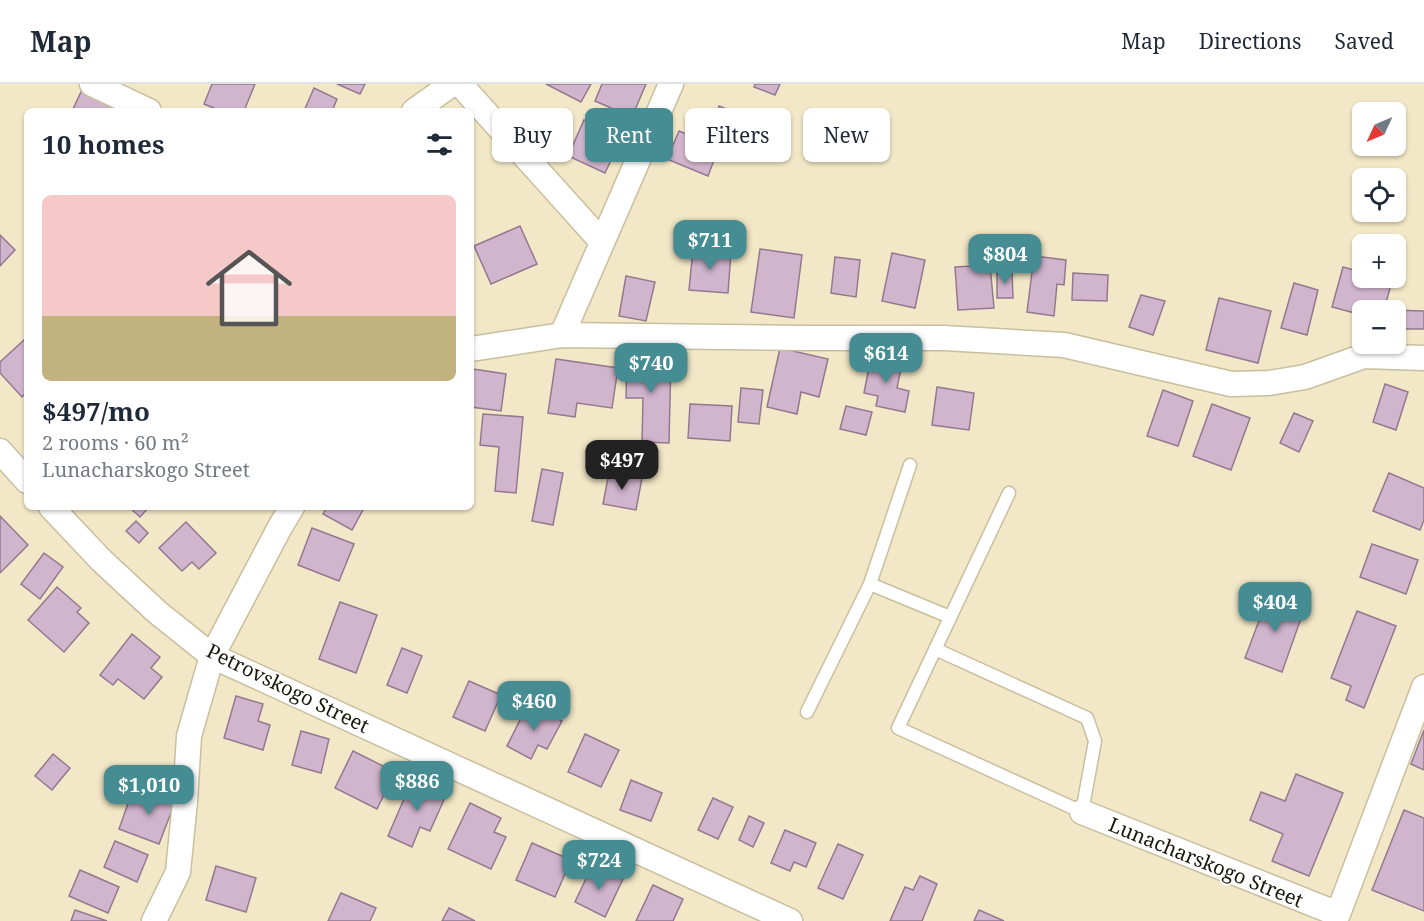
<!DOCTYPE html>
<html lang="en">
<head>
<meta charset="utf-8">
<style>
  body { margin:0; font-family:"Noto Serif",serif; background:#f6f6f7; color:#1f2937; height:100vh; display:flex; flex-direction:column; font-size:22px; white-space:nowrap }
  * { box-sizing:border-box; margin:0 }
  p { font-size:20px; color:#747a83 }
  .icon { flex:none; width:33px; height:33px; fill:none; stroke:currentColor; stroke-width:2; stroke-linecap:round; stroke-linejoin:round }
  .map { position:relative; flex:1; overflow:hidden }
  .side { position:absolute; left:24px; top:24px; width:450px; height:402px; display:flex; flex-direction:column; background:#fff; border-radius:9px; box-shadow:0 2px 4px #0004 }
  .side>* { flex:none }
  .guide { position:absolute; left:492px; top:24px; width:570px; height:54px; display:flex; gap:12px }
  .needle { width:39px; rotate:226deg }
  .buttons { position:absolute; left:1352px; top:18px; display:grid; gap:12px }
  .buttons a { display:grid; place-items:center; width:54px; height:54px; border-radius:9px; background:#fff; box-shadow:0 2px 4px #0004; font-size:30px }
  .price { position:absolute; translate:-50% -51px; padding:0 14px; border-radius:12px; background:#458c93; color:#fff; font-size:20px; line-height:39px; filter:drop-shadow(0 2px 3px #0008) }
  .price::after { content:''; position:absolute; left:50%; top:36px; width:18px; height:14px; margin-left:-9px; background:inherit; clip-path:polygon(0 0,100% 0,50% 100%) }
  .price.selected { background:#222; color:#fff }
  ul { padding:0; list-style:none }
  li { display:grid; align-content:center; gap:12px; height:318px; padding:0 18px }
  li+li { border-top:2px solid #e0e1e3 }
  li span { display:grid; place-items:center; height:186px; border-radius:9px; color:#555 }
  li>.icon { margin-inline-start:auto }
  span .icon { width:108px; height:108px; fill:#fffc; stroke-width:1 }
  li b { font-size:26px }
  h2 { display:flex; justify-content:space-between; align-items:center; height:72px; padding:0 18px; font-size:26px }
  .pill { padding:0 21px; border-radius:9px; background:#fff; box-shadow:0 2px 4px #0004; font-size:21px; line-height:54px }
  .pill.selected { background:#458c93; color:#fff }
  header { display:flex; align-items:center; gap:36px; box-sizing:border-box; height:84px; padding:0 30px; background:#fff; border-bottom:2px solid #e0e1e3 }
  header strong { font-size:28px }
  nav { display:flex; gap:33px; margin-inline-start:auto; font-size:21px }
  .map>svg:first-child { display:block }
  .building { fill:#d1b5cd; stroke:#937990; stroke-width:1.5 }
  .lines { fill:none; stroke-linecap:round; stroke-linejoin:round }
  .service-casing { stroke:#c8bf9e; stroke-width:15 }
  .minor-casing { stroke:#c8bf9e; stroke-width:27 }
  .service { stroke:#fff; stroke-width:12 }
  .minor { stroke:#fff; stroke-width:24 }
  .labels { text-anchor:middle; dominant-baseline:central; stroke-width:4.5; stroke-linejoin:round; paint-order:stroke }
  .street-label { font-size:20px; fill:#1b180b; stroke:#fff }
</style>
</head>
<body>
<header>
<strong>Map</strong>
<nav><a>Map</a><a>Directions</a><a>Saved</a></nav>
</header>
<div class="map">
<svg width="1424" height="837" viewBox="0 0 1424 837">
  <rect width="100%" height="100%" fill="#f2e8c7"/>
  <g class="building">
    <path d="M212 0H255L244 27H221L204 20Z"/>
    <path d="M337 0H365L360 10Z"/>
    <path d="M546 0H591L581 18Z"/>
    <path d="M602 0H646L632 33 595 17Z"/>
    <path d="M755 0H780L775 11 754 3Z"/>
    <path d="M314 4 337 15 332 27H304Z"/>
    <path d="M82 6 122 23 120 27H72Z"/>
    <path d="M719 22 734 28 725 53 710 47Z"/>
    <path d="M584 36 622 53 605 89 568 72Z"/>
    <path d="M679 47 719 63 708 92 667 75Z"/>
    <path d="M520 142 537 180 491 200 474 162Z"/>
    <path d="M0 151 15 166 0 182Z"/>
    <path d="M693 165 731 168 728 209 689 206Z"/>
    <path d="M760 165 802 171 794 234 751 228Z"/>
    <path d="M892 169 925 176 915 224 882 217Z"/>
    <path d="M1034 172 1066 176 1064 201 1057 200 1054 232 1027 228Z"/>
    <path d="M835 173 860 176 856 213 831 209Z"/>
    <path d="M990 181 994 224 958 226 955 183Z"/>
    <path d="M1343 183 1362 188V194H1380L1392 197 1384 226H1362V231L1332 223Z"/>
    <path d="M1012 188 1013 214H997V189Z"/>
    <path d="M1073 189 1108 191 1107 217 1072 216Z"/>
    <path d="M626 192 655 198 646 237 619 232Z"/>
    <path d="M1294 199 1318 206 1307 251 1281 244Z"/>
    <path d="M1141 211 1165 217 1153 251 1129 243Z"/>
    <path d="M1219 214 1271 227 1258 279 1206 266Z"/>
    <path d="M1391 226 1424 227V245H1395V226Z"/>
    <path d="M24 256 27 258V308L22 313 0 289V278Z"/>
    <path d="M780 264 828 275 819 313 801 308 797 330 767 323Z"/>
    <path d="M627 272 671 273 669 359 642 358 643 314H626Z"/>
    <path d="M871 273 902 279 897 304 909 307 905 328 876 322 878 312 864 309Z"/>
    <path d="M556 275 618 284 612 324 577 319 575 333 548 329Z"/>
    <path d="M473 285 506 290 501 327 471 323Z"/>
    <path d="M1385 300 1408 308 1396 346 1373 338Z"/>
    <path d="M937 303 974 309 969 346 932 341Z"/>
    <path d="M741 304 763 306 759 340 738 338Z"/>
    <path d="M1163 306 1193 317 1178 362 1147 352Z"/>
    <path d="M690 320 732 322 730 357 688 354Z"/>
    <path d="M1212 320 1250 334 1231 386 1193 372Z"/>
    <path d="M846 322 872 328 866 351 840 345Z"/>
    <path d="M1294 329 1313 337 1299 368 1280 359Z"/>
    <path d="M483 330 523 333 516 409 495 407 499 363 480 361Z"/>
    <path d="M542 385 563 389 553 441 532 437Z"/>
    <path d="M609 388 642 394 636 426 603 420Z"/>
    <path d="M1389 389 1424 404V436L1420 446 1373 427Z"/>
    <path d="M129 423H149L140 433Z"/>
    <path d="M327 423H362L364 424 352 446 323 430Z"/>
    <path d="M0 432 28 461 0 489Z"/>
    <path d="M136 437 148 449 139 459 126 447Z"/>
    <path d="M186 438 216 469 199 485 192 478 182 487 159 464Z"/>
    <path d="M312 444 354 460 339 497 298 481Z"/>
    <path d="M1372 460 1418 476 1406 510 1360 493Z"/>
    <path d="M44 469 63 483 40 515 21 500Z"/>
    <path d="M57 503 81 524 77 528 89 539 64 568 28 536Z"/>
    <path d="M1269 510 1305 523 1282 588 1245 574Z"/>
    <path d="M340 518 377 531 356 589 319 575Z"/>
    <path d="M1357 527 1396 542 1364 624 1346 616 1351 602 1331 594Z"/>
    <path d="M132 550 160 573 151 584 162 593 144 615 118 595 113 601 100 591Z"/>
    <path d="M402 564 422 572 407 609 387 601Z"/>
    <path d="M469 597 501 611 485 647 453 633Z"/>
    <path d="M236 612 263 620 258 637 270 641 263 666 224 654Z"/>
    <path d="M528 620 562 637 547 665 538 661 531 675 507 662Z"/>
    <path d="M1424 646V686L1411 680Z"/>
    <path d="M301 647 329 655 321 689 292 681Z"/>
    <path d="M585 650 619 666 601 703 568 688Z"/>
    <path d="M353 667 395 688 377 725 335 704Z"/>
    <path d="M53 670 70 684 52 706 35 692Z"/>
    <path d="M1296 690 1343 709 1309 792 1272 777 1283 750 1250 736 1261 708 1285 717Z"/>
    <path d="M413 694 447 709 430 747 420 743 412 763 388 752Z"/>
    <path d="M631 696 662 709 651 737 620 726Z"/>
    <path d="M152 704 177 713 159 760 119 745 131 711 147 717Z"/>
    <path d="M713 714 733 723 718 755 698 746Z"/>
    <path d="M470 719 501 734 494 748 506 753 491 785 448 765Z"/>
    <path d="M1404 726 1424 734V827L1372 806Z"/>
    <path d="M749 732 764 739 753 763 739 756Z"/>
    <path d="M785 746 816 759 806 783 794 778 790 787 771 779Z"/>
    <path d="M115 757 148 771 137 798 104 783Z"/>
    <path d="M532 759 571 776 555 813 516 796Z"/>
    <path d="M838 760 863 771 843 815 818 804Z"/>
    <path d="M593 780 623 795 605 833 575 818Z"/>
    <path d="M216 782 256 794 246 828 206 816Z"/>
    <path d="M80 786 119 803 108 829 69 812Z"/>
    <path d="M920 792 937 800 922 837H890L905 803 913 806Z"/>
    <path d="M653 801 683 815 673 837H636Z"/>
    <path d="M341 809 376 824 370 837H328Z"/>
    <path d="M449 824 475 837H442Z"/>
    <path d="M75 826 107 837H71Z"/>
    <path d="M979 826 1004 837H974Z"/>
  </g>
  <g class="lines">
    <defs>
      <g id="service">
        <path d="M870 500 910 381"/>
        <path d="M935 565 1087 634 1095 657 1082 728 898 644C935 566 972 487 1009 409"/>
        <path d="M807 628 870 500 950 533"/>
      </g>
      <g id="minor">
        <path d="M92 0 149 27"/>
        <path d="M460 0 602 158"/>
        <path d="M414 27 452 0"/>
        <path d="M562 251 671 0"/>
        <path d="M471 265 562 251 808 254H944L1064 261 1231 300 1269 299 1305 293 1364 272 1424 274"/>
        <path d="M0 367 27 397"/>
        <path d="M51 423 101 476 157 528 212 572 790 837"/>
        <path d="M1082 728 1338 830 1424 603"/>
        <path d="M154 837 178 788 185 717 189 652 212 572 280 443 292 423"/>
      </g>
    </defs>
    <use href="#service" class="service-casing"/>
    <use href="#minor" class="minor-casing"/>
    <use href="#service" class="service"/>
    <use href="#minor" class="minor"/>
  </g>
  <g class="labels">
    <g class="street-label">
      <text transform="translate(288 604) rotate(26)">Petrovskogo Street</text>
      <text transform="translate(1206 778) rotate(22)">Lunacharskogo Street</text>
    </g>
  </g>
</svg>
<div class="buttons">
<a><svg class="needle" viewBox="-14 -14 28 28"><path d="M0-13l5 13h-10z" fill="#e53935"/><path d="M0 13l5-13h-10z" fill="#747a83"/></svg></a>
<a><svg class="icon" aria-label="locate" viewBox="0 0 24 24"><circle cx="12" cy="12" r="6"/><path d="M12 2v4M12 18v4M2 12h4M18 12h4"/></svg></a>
<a>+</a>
<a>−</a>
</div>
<b class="price" style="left:710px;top:187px">$711</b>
<b class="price" style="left:1005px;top:201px">$804</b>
<b class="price" style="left:886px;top:300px">$614</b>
<b class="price" style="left:651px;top:310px">$740</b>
<b class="price selected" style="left:622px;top:407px">$497</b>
<b class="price" style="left:1275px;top:549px">$404</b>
<b class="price" style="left:534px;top:648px">$460</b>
<b class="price" style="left:417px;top:728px">$886</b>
<b class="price" style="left:149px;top:732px">$1,010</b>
<b class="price" style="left:599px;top:807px">$724</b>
<div class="guide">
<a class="pill">Buy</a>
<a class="pill selected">Rent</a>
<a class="pill">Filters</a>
<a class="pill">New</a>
</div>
<section class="side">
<h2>10 homes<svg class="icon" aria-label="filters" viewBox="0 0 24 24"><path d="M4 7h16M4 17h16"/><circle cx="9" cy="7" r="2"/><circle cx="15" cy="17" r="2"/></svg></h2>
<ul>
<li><span style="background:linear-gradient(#f6c9c9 65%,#c2b280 0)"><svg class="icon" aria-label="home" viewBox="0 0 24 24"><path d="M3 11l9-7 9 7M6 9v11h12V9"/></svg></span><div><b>$497/mo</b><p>2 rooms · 60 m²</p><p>Lunacharskogo Street</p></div></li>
</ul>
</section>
</div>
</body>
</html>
